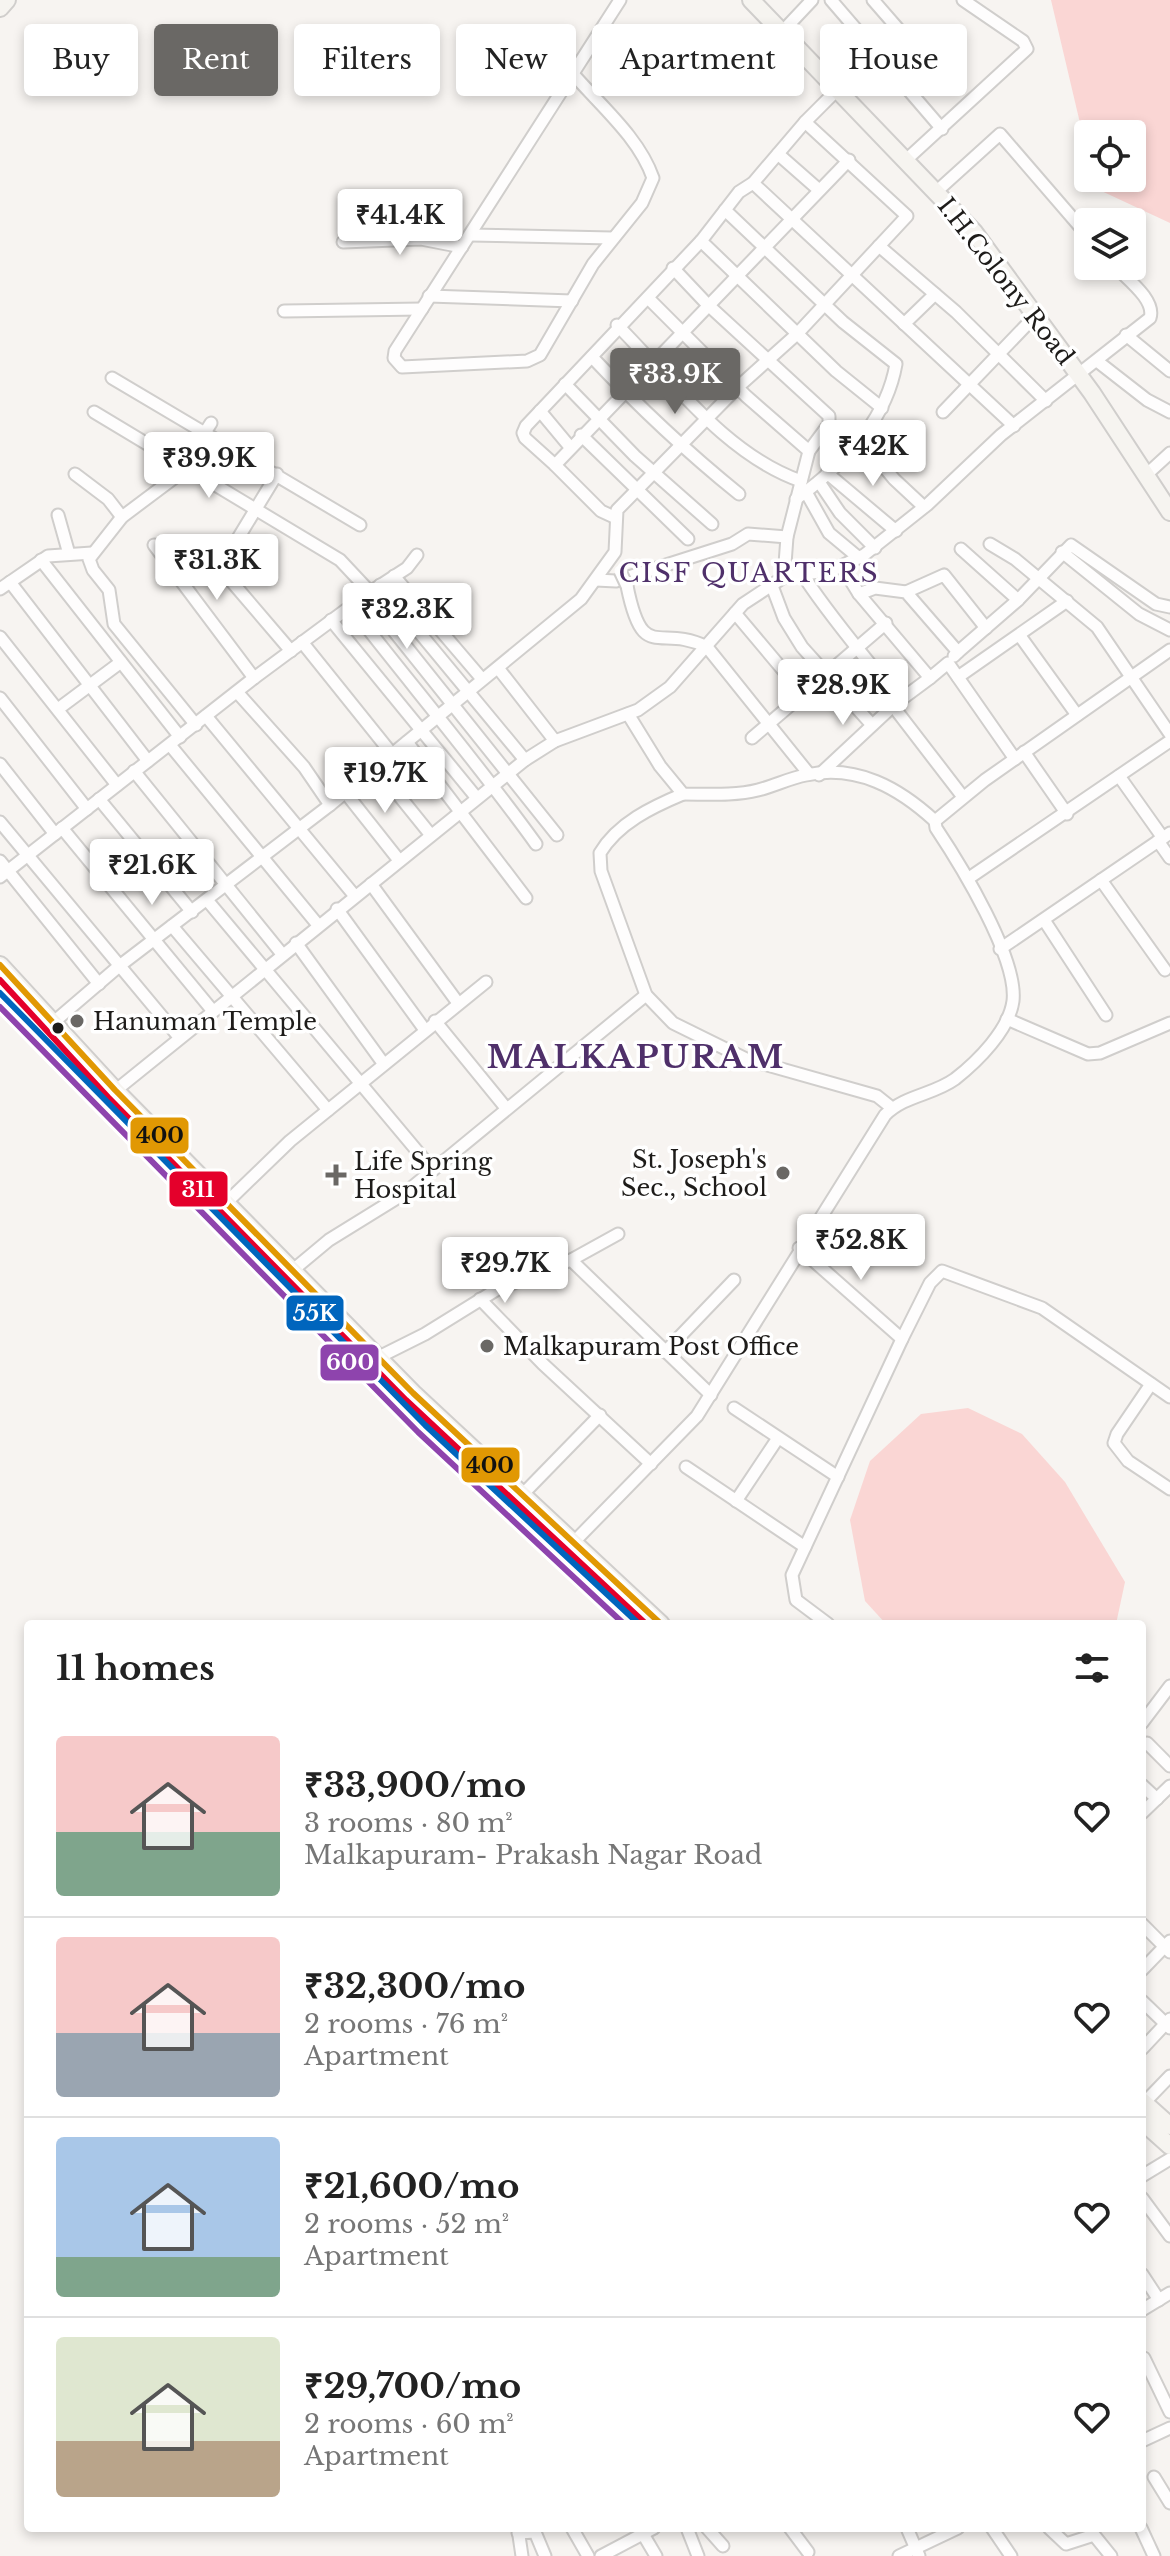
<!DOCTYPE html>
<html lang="en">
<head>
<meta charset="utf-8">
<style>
  body { margin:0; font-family:"Libre Baskerville",serif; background:#f6f6f6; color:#222; height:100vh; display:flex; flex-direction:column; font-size:30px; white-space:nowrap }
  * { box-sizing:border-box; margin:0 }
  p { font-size:26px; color:#767676 }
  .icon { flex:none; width:44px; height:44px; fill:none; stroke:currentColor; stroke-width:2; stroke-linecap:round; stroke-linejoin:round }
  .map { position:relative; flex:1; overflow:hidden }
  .details { position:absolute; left:24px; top:1620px; width:1122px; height:912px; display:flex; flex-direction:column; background:#fff; border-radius:8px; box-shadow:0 4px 12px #0003 }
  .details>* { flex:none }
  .hud { position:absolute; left:24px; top:24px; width:1122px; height:72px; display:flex; gap:16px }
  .tools { position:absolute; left:1074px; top:120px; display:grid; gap:16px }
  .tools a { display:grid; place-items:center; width:72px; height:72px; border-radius:8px; background:#fff; box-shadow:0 4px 12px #0003; font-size:40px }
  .price { position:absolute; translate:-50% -68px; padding:0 18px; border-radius:8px; background:#fff; color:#222; font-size:26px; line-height:52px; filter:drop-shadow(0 2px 4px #0008) }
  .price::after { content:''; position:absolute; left:50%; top:48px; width:24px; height:18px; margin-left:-12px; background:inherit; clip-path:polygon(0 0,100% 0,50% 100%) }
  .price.on { background:#6a6865; color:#fff }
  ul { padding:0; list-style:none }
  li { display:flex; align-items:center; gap:24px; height:200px; padding:0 32px }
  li+li { border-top:2px solid #e0e0e0 }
  li span { display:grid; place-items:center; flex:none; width:224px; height:160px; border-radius:8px; color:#555 }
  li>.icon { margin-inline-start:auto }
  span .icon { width:96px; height:96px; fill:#fffc; stroke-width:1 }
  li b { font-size:34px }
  h2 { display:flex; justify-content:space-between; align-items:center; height:96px; padding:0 32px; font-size:34px }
  .tag { padding:0 28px; border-radius:8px; background:#fff; box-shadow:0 4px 12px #0003; font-size:28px; line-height:72px }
  .tag.on { background:#6a6865; color:#fff }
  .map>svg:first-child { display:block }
  .green { fill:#fad6d4 }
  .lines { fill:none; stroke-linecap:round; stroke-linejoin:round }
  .street-casing { stroke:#d0cecc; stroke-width:15 }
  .secondary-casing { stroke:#d0cecc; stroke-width:20 }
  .street { stroke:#fefdfd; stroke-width:11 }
  .secondary { stroke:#f6f4f0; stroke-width:16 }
  .street-bridge-casing { stroke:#d0cecc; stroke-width:15; stroke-linecap:butt }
  .street-bridge { stroke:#fefdfd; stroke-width:11 }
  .bus-1-casing { stroke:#fff; stroke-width:12 }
  .bus-2-casing { stroke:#fff; stroke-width:12 }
  .bus-3-casing { stroke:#fff; stroke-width:12 }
  .bus-4-casing { stroke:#fff; stroke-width:12 }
  .bus-1 { stroke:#e19803; stroke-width:6 }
  .bus-2 { stroke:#e4002b; stroke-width:6 }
  .bus-3 { stroke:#0065bd; stroke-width:6 }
  .bus-4 { stroke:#8e44ad; stroke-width:6 }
  .poi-dot { fill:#6a6865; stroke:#fff; stroke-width:3 }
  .bus-dot { fill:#1e1c1a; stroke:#fff; stroke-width:3 }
  .labels { text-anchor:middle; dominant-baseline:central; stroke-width:7; stroke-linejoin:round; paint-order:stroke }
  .street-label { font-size:24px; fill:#1e1c1a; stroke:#fff }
  .poi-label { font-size:24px; fill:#1e1c1a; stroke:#fff; text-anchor:start }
  .neighbourhood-label { font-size:26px; letter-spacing:2px; fill:#4f306a; stroke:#fff }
  .district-label { font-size:32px; font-weight:bold; letter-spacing:2px; fill:#4f306a; stroke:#fff }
  .line-badge { stroke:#fff; stroke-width:3 }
  .badge-label { font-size:22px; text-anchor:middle; font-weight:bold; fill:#fff }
  .pale-badge-label { font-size:22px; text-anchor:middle; font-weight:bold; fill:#111 }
</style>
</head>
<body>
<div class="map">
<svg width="1170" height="2556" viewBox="0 0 1170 2556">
  <rect width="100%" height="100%" fill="#f7f4f1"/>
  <g class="green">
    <path d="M1051 0H1170V223L1095 188 1093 178H1132V134H1088V157Z"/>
    <path d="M968 1408 1022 1434 1065 1482 1125 1582 1116 1624H886L865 1601 850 1520 870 1461 921 1414Z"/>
  </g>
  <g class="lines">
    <defs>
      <g id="street">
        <path d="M831 0 942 129"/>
        <path d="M873 0 900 31 881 55"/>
        <path d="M781 33 812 0"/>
        <path d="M574 75C602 107 639 138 653 178L642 203 593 264 540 355 527 361 402 367 394 358 395 351 620 0"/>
        <path d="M778 154 819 190"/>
        <path d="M906 160 1027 49 1023 41 963 0"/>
        <path d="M753 183 1014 426"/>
        <path d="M937 191 1000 134 1088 236"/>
        <path d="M725 210 843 322 896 364C886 422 842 466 796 499"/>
        <path d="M470 235 612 238"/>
        <path d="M701 241 836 371 882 408"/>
        <path d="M343 242 421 239 462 247"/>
        <path d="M879 246 956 312 1046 401"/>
        <path d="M673 268 707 304 829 416V424L809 451"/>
        <path d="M429 296 572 301"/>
        <path d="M648 298 746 396 809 451 787 537 784 577"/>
        <path d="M284 311 422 309"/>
        <path d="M904 324 935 294"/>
        <path d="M617 325C672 380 726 455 801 481"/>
        <path d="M1126 335 1170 371"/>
        <path d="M592 357C638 406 687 452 739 494"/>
        <path d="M1097 361 1147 400 1170 412"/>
        <path d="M112 378 360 525"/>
        <path d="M565 384 635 456 712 524"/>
        <path d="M540 411 570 447"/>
        <path d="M94 412 340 560 370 592"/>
        <path d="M943 412 1036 315"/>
        <path d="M581 435 688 539"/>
        <path d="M861 439 894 479 924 507"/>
        <path d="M555 465 525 438 523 433 526 426 701 241 739 192 753 183 805 122"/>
        <path d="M827 473 896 531"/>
        <path d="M75 474 108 499 122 517"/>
        <path d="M277 474 220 568 291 651"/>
        <path d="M1146 475 1170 453"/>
        <path d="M819 482 840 513 875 548"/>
        <path d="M806 492 829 533 859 558"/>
        <path d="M58 515 69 554"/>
        <path d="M614 517 601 511 555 465 849 160"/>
        <path d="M990 544 1015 559 1097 627 1170 734"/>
        <path d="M154 545 254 678"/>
        <path d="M1062 552 1139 614 1170 630"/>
        <path d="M41 560 180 737"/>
        <path d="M843 568 859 594 930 678 948 663 1015 759"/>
        <path d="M801 572C830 618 867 658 899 701L893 706 963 797"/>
        <path d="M394 576 482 679"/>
        <path d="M596 580 616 581 732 544 748 534 787 537"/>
        <path d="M10 582 148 761"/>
        <path d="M380 585 525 760"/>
        <path d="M627 586C643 665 658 623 707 647L809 774"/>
        <path d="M772 586 784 618 802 647 872 725"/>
        <path d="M0 589 48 556 92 553"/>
        <path d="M906 592 944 575 986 628"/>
        <path d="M859 594 875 588 906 592 958 652 954 656"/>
        <path d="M365 595 557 835"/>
        <path d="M1018 600 1071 545 1156 604 1170 607"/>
        <path d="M350 606C412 686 477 762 536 844"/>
        <path d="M735 613 804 695"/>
        <path d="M331 620 476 797"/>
        <path d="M1020 636 1077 715"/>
        <path d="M0 637 117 785"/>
        <path d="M302 642 392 754"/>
        <path d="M958 652 1018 600 961 549"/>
        <path d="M498 668 555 741"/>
        <path d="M958 677 1067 601"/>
        <path d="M237 692 304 767 330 805"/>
        <path d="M0 698 87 809"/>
        <path d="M899 701 930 678"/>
        <path d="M58 709 121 662"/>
        <path d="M628 714 660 766 683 794C707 794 735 796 758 790 774 786 790 778 806 775 857 764 899 788 935 821"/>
        <path d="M206 716 354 895"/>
        <path d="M196 725 114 624 109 590 93 570 89 559 122 517 178 475 211 423"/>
        <path d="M752 738 886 623"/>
        <path d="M407 742 526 898"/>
        <path d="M170 745 318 925"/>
        <path d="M1024 752 1067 814"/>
        <path d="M0 764 55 834"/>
        <path d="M376 767 430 834"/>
        <path d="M134 771 282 954"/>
        <path d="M819 775 893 706"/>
        <path d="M1119 776 1163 838"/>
        <path d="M345 792 398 859"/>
        <path d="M683 794C652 807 618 823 600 853L601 871 646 995 673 1023 746 1059 877 1096 892 1108"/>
        <path d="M99 799 192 912"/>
        <path d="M0 822 179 1037"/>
        <path d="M62 828 212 1010"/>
        <path d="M1158 841 1170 858"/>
        <path d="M0 861 99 984"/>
        <path d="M0 877 254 678 370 592 407 568 417 555"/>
        <path d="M969 878 1170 741"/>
        <path d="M1101 880 1165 970"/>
        <path d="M371 884 458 1003"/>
        <path d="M207 900 433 1170"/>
        <path d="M337 909 425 1030"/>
        <path d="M1044 920 1106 1015"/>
        <path d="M172 926 328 1110"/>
        <path d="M296 943 383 1063"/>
        <path d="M1000 949 1170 833"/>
        <path d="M1007 1019 1088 1054 1100 1053 1170 1023"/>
        <path d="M55 1021 118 967 330 805 581 599 615 552 617 510 738 387 797 334 907 216 805 122 836 91"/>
        <path d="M435 1021 506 1108"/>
        <path d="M110 1095 525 760 555 741 638 710 670 687 743 604 784 577 833 570 864 555 927 505 1001 435 1150 318C1156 300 1127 279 1115 266"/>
        <path d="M227 1202 290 1141 486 982"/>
        <path d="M799 1248 902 1339"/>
        <path d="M571 1260 711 1395"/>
        <path d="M293 1270 329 1240 405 1193 646 995"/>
        <path d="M480 1299 543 1364 651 1464"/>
        <path d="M665 1352 734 1280"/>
        <path d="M379 1357 425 1334 496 1290 571 1260 618 1234"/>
        <path d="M1151 1384 1117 1434 1114 1443 1128 1461 1170 1489"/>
        <path d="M734 1408 838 1477"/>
        <path d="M686 1467 805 1547"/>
        <path d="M522 1495 600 1415"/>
        <path d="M736 1501 778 1438"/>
        <path d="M570 1546 697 1416 885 1115C905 1095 933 1095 955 1079 978 1061 1009 1030 1013 1001 1018 958 960 864 936 828L935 821 985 780 1170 650"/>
        <path d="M828 1624 796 1600 792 1575 902 1339 930 1283 942 1271 1042 1308 1170 1397"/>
        <path d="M1142 1723 1170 1686"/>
        <path d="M1147 1743 1170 1766"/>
        <path d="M1142 1785 1157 1799"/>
        <path d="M1142 1813 1170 1786"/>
        <path d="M1142 1924 1170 1952"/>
        <path d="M1142 1970 1170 1941"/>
        <path d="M1142 2001 1170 2028"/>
        <path d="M1142 2049 1170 2019"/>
        <path d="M1144 2103 1170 2076"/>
        <path d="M1142 2176 1170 2159"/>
        <path d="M1142 2198 1170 2236"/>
        <path d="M1142 2274 1159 2300"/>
        <path d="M1142 2310 1170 2293"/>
        <path d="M1144 2358 1170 2412"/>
        <path d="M1142 2441 1170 2428"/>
        <path d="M1154 2477 1170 2503"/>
        <path d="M572 2528 588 2556"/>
        <path d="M687 2528 698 2556"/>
        <path d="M707 2528 723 2546"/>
        <path d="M790 2528 808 2552"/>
        <path d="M907 2528 919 2556"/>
        <path d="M992 2528 1011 2556"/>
        <path d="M1049 2528 1066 2544 1094 2535 1111 2556"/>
        <path d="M1141 2528 1154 2556"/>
        <path d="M518 2529 522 2556"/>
        <path d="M518 2533 535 2532 545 2556"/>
        <path d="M643 2534 656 2556"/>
        <path d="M601 2556 654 2528"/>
        <path d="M899 2556 958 2528"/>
      </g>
      <g id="secondary">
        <path d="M751 0 974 232 1092 393 1170 512"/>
        <path d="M0 8 7 0"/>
        <path d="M0 965 115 1090 413 1393 661 1624"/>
        <path d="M0 993 425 1425 639 1624"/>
        <path d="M1142 2101 1170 2126"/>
        <path d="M1142 2121 1170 2146"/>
      </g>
    </defs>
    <use href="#street" class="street-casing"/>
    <use href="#secondary" class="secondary-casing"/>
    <use href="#street" class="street"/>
    <use href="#secondary" class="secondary"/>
    <defs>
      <path id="street-bridge" d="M620 571 627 586"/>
    </defs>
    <use href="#street-bridge" class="street-bridge-casing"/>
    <use href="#street-bridge" class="street-bridge"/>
    <defs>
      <path id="bus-1" d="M0 965 115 1090 413 1393 661 1624"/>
      <path id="bus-2" d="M0 980 108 1097 406 1400 646 1624"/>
      <path id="bus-3" d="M0 993 425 1425 639 1624"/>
      <path id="bus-4" d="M0 1007 418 1432 624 1624"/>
    </defs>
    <use href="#bus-1" class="bus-1-casing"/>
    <use href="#bus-2" class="bus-2-casing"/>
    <use href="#bus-3" class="bus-3-casing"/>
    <use href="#bus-4" class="bus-4-casing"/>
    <use href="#bus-1" class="bus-1"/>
    <use href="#bus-2" class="bus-2"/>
    <use href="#bus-3" class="bus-3"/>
    <use href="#bus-4" class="bus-4"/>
  </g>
  <g class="poi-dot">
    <circle cx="77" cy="1021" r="8"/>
    <circle cx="783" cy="1173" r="8"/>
    <path d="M332 1163h8v8h8v8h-8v8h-8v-8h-8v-8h8z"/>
    <circle cx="487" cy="1346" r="8"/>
  </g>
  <circle class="bus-dot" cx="58" cy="1028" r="7"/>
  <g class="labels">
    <g class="street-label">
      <text transform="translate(1006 281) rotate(52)">I.H.Colony Road</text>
    </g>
    <g class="poi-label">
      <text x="93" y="1021">Hanuman Temple</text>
      <text x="767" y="1159" text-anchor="end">St. Joseph's<tspan x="767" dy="28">Sec., School</tspan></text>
      <text x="354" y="1161">Life Spring<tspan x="354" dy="28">Hospital</tspan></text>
      <text x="503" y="1346">Malkapuram Post Office</text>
    </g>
    <g class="neighbourhood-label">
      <text x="749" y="573">CISF QUARTERS</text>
    </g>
    <g class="district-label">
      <text x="636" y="1057">MALKAPURAM</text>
    </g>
  </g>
  <g class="line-badge">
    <rect x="129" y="1116" width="61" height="39" rx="8" fill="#e19803"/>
    <rect x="168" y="1170" width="61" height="38" rx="8" fill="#e4002b"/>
    <rect x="285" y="1294" width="60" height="38" rx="8" fill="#0065bd"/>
    <rect x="319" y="1343" width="61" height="39" rx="8" fill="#8e44ad"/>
    <rect x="460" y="1446" width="61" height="38" rx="8" fill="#e19803"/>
  </g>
  <g class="badge-label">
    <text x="198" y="1197">311</text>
    <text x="315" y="1321">55K</text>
    <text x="350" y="1370">600</text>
  </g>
  <g class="pale-badge-label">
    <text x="160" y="1143">400</text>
    <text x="490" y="1473">400</text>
  </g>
</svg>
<div class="tools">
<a><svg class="icon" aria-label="locate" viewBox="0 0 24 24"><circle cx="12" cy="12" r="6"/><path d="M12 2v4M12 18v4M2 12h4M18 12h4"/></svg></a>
<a><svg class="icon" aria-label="layers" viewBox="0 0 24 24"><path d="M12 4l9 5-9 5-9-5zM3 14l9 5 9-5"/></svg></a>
</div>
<b class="price" style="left:400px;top:257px">₹41.4K</b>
<b class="price on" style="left:675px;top:416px">₹33.9K</b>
<b class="price" style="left:873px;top:488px">₹42K</b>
<b class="price" style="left:209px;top:500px">₹39.9K</b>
<b class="price" style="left:217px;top:602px">₹31.3K</b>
<b class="price" style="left:407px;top:651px">₹32.3K</b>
<b class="price" style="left:843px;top:727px">₹28.9K</b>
<b class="price" style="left:385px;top:815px">₹19.7K</b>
<b class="price" style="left:152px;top:907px">₹21.6K</b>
<b class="price" style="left:861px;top:1282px">₹52.8K</b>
<b class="price" style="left:505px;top:1305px">₹29.7K</b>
<div class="hud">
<a class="tag">Buy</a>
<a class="tag on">Rent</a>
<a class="tag">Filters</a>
<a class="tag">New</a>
<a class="tag">Apartment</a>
<a class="tag">House</a>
</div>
<section class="details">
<h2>11 homes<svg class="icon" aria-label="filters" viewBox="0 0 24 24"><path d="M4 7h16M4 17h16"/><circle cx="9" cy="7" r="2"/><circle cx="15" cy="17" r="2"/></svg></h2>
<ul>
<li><span style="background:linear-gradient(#f6c9c9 60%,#7fa58c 0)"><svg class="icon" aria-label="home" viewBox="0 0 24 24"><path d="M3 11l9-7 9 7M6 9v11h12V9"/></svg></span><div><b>₹33,900/mo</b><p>3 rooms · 80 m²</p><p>Malkapuram- Prakash Nagar Road</p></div><svg class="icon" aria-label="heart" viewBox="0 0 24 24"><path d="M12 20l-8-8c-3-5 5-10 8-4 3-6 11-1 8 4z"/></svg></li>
<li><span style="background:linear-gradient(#f6c9c9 60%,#9aa5b1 0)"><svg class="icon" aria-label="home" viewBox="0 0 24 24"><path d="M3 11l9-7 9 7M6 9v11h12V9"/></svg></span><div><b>₹32,300/mo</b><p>2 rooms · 76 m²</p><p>Apartment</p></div><svg class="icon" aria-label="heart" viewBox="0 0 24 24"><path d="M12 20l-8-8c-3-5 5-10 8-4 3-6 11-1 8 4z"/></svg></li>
<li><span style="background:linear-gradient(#a9c7e8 75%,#7fa58c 0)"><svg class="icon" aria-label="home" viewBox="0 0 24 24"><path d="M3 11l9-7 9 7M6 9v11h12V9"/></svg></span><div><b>₹21,600/mo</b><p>2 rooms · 52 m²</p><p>Apartment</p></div><svg class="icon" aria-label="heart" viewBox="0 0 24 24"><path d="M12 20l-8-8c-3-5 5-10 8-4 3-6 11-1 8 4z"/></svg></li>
<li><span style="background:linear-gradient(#dfe7d0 65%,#b9a48a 0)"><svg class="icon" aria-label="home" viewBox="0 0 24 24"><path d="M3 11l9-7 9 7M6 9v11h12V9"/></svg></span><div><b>₹29,700/mo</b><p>2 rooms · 60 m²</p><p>Apartment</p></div><svg class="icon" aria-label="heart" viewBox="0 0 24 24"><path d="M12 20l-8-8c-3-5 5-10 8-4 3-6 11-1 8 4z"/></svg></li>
</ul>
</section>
</div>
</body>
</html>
